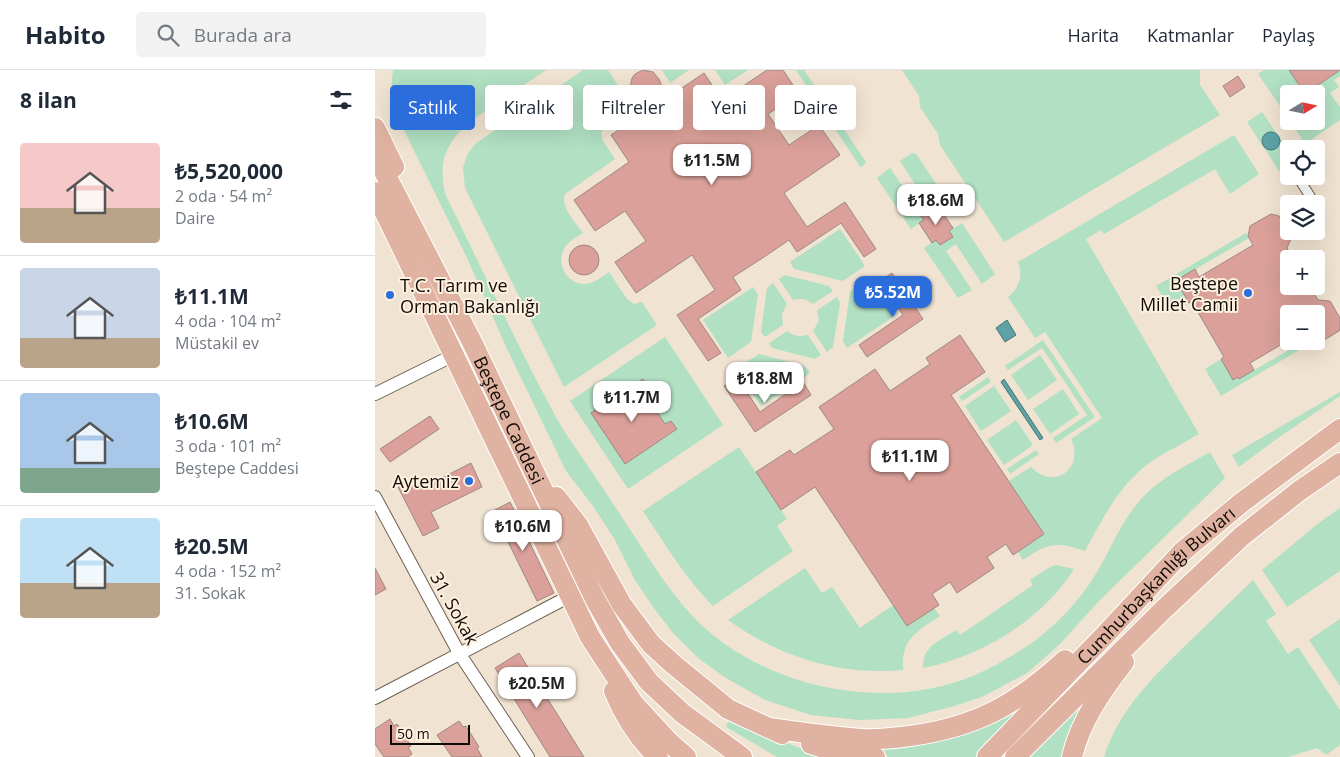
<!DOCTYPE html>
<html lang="tr">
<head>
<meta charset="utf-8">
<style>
  body { margin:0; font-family:"Open Sans",sans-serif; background:#f2f2f3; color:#1f2937; height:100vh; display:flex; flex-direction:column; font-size:19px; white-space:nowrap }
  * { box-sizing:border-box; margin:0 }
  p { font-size:16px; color:#747a83 }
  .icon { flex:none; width:28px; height:28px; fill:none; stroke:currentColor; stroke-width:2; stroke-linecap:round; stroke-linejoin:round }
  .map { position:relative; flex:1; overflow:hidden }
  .side { display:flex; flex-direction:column; background:#fff; width:375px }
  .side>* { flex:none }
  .guide { position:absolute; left:15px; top:15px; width:475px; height:45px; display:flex; gap:10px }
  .needle { width:32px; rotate:80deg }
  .tools { position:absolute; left:905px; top:15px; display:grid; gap:10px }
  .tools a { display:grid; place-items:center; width:45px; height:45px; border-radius:5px; background:#fff; box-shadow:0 5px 20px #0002; font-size:25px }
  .scale { position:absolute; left:15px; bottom:12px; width:80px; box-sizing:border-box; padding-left:5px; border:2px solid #0f0b06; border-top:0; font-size:14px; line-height:18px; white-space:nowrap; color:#0f0b06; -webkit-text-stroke:4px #fdf0de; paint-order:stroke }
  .price { position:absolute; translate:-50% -42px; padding:0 11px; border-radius:10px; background:#fff; color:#222; font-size:16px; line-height:32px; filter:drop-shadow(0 1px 2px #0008) }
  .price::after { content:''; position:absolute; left:50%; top:30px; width:15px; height:11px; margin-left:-8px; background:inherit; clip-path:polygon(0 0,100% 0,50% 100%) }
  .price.active { background:#2b6dda; color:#fff }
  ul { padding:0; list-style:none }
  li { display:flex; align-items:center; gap:15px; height:125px; padding:0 20px }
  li+li { border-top:1px solid #e0e1e3 }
  li span { display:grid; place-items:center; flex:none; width:140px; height:100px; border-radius:5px; color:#555 }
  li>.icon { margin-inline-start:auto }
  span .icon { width:60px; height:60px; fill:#fffc; stroke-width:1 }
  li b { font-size:21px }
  h2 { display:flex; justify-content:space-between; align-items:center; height:60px; padding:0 20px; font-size:21px }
  .pill { padding:0 18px; border-radius:5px; background:#fff; box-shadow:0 5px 20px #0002; font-size:18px; line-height:45px }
  .pill.active { background:#2b6dda; color:#fff }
  header { display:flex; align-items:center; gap:30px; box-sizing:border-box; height:70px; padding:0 25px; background:#fff; border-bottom:1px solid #e0e1e3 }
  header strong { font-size:24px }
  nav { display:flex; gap:28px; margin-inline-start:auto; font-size:18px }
  .search { width:350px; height:45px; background:#f2f2f3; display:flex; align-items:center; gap:12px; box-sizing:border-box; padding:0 18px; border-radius:5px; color:#747a83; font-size:19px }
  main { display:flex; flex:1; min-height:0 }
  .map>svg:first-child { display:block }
  .green { fill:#b1e0c3; fill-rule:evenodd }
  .water { fill:#5da3a6; stroke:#467576 }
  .building { fill:#daa099; stroke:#9e8885 }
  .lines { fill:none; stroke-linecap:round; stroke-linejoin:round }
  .pedestrian-casing { stroke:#6c6151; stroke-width:11 }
  .minor-casing { stroke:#6c6151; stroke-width:14 }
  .primary-casing { stroke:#fff; stroke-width:22 }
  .pedestrian { stroke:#fff; stroke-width:9 }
  .minor { stroke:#fff; stroke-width:12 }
  .primary { stroke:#e0b2a1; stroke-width:20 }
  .poi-dot { fill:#2b6dda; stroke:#fdf0de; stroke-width:2 }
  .labels { text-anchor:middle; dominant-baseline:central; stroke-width:4; stroke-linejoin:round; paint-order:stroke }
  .poi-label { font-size:18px; fill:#0f0b06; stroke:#fdf0de; text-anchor:end }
  .street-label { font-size:18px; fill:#0f0b06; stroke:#fdf0de }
</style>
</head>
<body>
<header>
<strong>Habito</strong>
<div class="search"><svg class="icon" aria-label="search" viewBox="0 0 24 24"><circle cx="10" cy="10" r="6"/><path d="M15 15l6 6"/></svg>Burada ara</div>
<nav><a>Harita</a><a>Katmanlar</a><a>Paylaş</a></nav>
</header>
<main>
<section class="side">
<h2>8 ilan<svg class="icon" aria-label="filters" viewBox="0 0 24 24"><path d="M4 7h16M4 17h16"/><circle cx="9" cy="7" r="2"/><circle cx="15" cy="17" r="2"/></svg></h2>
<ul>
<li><span style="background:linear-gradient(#f6c9c9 65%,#b9a48a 0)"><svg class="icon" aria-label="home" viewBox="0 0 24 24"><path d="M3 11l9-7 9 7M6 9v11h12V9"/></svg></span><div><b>₺5,520,000</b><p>2 oda · 54 m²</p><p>Daire</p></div></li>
<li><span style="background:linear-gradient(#c9d6e8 70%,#b9a48a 0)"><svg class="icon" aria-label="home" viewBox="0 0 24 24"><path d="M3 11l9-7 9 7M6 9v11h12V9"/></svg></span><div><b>₺11.1M</b><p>4 oda · 104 m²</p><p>Müstakil ev</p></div></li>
<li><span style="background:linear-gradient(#a9c7e8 75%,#7fa58c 0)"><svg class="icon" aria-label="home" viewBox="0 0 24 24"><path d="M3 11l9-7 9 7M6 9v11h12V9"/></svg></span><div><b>₺10.6M</b><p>3 oda · 101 m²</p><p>Beştepe Caddesi</p></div></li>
<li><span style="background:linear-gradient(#bfe0f5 65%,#b9a48a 0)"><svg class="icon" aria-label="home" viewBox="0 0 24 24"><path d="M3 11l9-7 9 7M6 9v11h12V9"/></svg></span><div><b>₺20.5M</b><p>4 oda · 152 m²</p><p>31. Sokak</p></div></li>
</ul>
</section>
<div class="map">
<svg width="965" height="687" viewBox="0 0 965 687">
  <rect width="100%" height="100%" fill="#f0e3d1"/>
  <g class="green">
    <path d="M18 0H171C154 12 136 23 119 35 83 59 58 79 71 126 108 200 142 276 182 349 189 362 198 374 206 386 221 408 236 430 250 452 275 489 298 530 332 560 401 620 513 641 598 606 614 599 629 591 643 582 676 562 706 531 725 497 737 476 746 453 762 434 781 410 809 397 835 382L850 408 724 531 685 574 652 603 607 627 579 636 533 648 484 650 436 645 390 630 351 608 323 588 298 563 278 537 260 510 240 470 218 436 191 401 132 279 92 188 20 42 16 20Z"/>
    <path d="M208 0H233L258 38 230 56 226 63 228 71 240 89 190 124C185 137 201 153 208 163 202 167 194 171 190 177 180 193 191 214 210 214 219 213 227 207 234 202L252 229 259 234 267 232 282 255 189 317 90 118 88 98 92 85 100 74Z"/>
    <path d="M287 0H314L295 13Z"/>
    <path d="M340 0H373L350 15Z"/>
    <path d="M421 0H429L491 92 486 98Z"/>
    <path d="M527 0H825V15L845 45 629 172 565 75 563 64 545 37 544 26Z"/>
    <path d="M889 0H914L930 24 965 0V6L959 10 964 17 955 23 965 37V50L930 74 915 51H941V24H914V49L883 4Z"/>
    <path d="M887 42 914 82V95L904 101 872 52Z"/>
    <path d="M859 65 884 104 855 124 840 99 729 164 726 160 711 169 824 364C809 373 792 381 777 391 745 413 728 448 710 481 681 471 673 473 648 490L643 482 669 464 634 411 656 397C678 421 710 399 696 369L727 348 670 262 660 268 633 227C645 217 648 206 643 192Z"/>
    <path d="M537 83 541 84 574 133 561 142 557 136 545 145 549 150 536 159 502 108 515 98 542 137 551 131 525 91Z"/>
    <path d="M587 153 620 204 607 214 581 174 571 181 597 220 583 228 549 178 561 170 565 175 577 167 574 161Z"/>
    <path d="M465 159 490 196 468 211 419 199 415 192Z"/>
    <path d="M871 163 874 168 805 208 806 210 802 213 814 233 797 243 781 216Z"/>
    <path d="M410 205 454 216 458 221 438 234C432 229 426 228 418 230L404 209Z"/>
    <path d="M497 207 522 244 472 278 468 271 475 222Z"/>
    <path d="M398 213 412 234 407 244 408 255 390 267 386 262 392 218Z"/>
    <path d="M378 217 383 224 376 272 353 288 328 250Z"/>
    <path d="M462 227 465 233 458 277 452 282 438 261 444 251 442 240Z"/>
    <path d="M412 261C419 266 424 267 433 265L446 285 440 289 397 278 394 273Z"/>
    <path d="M290 267 348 355 253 419 195 331ZM268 309 274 318 223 352 217 343ZM296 351 302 360 250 394 245 385Z"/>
    <path d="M668 270 720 347 681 373 678 368 712 345 667 278 633 300 630 296Z"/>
    <path d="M929 271H934L936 273 846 326 830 299 846 289 858 310 863 307 864 309Z"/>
    <path d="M384 284 430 296 435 303 386 336 361 299Z"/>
    <path d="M665 285 682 310 653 330 636 305Z"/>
    <path d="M613 307 616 312 587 331 584 327Z"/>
    <path d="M619 316 636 341 606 361 590 336Z"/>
    <path d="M688 319 704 344 675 364 658 339Z"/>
    <path d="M965 322V326L900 370 864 397 857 385Z"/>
    <path d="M641 350 658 375 629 395 612 370Z"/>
    <path d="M364 377 412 449 402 456 418 481 338 536C310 508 290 474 268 441Z"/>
    <path d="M661 380 664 384 635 404 632 399Z"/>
    <path d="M965 438V501L912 537 887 500 945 452Z"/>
    <path d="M681 495 699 499C666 551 607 586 548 598 547 576 565 571 581 560L585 565 658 515 655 510 675 497Z"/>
    <path d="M430 498 447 523 457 517 485 558 518 535 533 556 559 538 565 546C541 562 526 569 528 600 463 606 405 587 353 550Z"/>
    <path d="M878 510 901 544 891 551 913 584 923 577 965 640V675L951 685 942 678 913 687H729C744 639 780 605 815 571 836 551 857 530 878 510Z"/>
    <path d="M965 549V616L934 570Z"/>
    <path d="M733 602 689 687H654Z"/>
    <path d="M655 629 609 687H514L499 679Z"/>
    <path d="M355 648 422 677 443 683 478 687H402L351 657Z"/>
  </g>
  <g class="water">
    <circle cx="896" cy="71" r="9"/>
    <path d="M632 250 641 265 630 272 621 258Z"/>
    <path d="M629 309 668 368 665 370 626 312Z"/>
  </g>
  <g class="building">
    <path d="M268 0 278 2 284 9 286 14 285 33 329 3 347 30 392 0H408L424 24 393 44 414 75 444 55 465 85 409 123 432 157 470 132 501 179 489 187 466 153 422 182 414 170 386 189 358 207 366 220 323 249 346 283 333 291 302 245 340 220 317 185 261 223 240 192 271 171 250 141 220 161 199 130 254 92 236 65 283 34 265 30 257 23 255 19 257 8 260 4Z"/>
    <path d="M914 0H965L930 24Z"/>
    <path d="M863 6 870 17 855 27 848 16Z"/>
    <path d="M557 136 561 142 565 139 578 158 574 161 578 167 565 175 561 170 557 173 544 153 549 150 545 145Z"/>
    <path d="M896 144 904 146 917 167 912 178 919 189H914V216H935L943 230 955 231 965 248V258L964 261 941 275V244H914V270L875 293 879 300 864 309 863 307 858 310 846 289 849 287 817 232 814 233 802 212 806 210 805 208 820 199 824 207 878 175 873 166 875 156Z"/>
    <circle cx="209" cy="190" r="15"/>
    <path d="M517 203 548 249 492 287 484 275 528 245 505 211Z"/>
    <path d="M585 265 610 302 576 325 669 464 638 485 631 474 612 487 619 498 582 523 575 512 557 524 564 535 532 556 440 417 406 440 381 402 415 380 419 385 459 359 444 337 500 299 515 321 555 294 551 288Z"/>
    <path d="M362 307 385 342 428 312 436 325 380 362 349 316Z"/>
    <path d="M268 309 274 318 268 321 290 354 296 351 302 359 250 394 216 343Z"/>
    <path d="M55 346 64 359 15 392 5 379Z"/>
    <path d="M96 393 107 417 56 442 64 458 48 466 23 417 40 409 45 419Z"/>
    <path d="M135 432 179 523 162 531 118 441Z"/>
    <path d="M0 498 11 519 0 525Z"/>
    <path d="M144 583 209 687H175L120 598Z"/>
    <path d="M15 649 19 656 22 654 36 676 33 677 37 684 33 687H9L0 674V659Z"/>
    <path d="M84 651 88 657 91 656 104 677 102 678 107 687H77L62 665Z"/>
  </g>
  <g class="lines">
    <defs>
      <path id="pedestrian" d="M922 106 935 126"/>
      <g id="minor">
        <path d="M0 324 79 285"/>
        <path d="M0 427 84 583 153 687"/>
        <path d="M0 628 195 526"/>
      </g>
      <g id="primary">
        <path d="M0 58 19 97"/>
        <path id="s1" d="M0 84 97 272 220 529 245 573 274 612 307 643 367 687"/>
        <path d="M0 122 215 567 258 633 294 672 311 687"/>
        <path d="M181 427 203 455 247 535 276 574 298 594 353 639 407 664"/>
        <path d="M239 621C249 646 263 668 283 687"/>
        <path d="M394 658C425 662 457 667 489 669 504 670 520 668 535 666 601 657 641 635 690 590"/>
        <path d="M436 674 449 678 500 687"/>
        <path id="s2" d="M612 687 728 567 807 482 866 433 965 359"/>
        <path d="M640 687 788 540 867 466 924 421 965 393"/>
        <path d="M697 687C705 652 727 620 749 592"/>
      </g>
    </defs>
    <use href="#pedestrian" class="pedestrian-casing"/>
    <use href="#minor" class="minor-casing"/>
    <use href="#primary" class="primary-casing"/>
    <use href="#pedestrian" class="pedestrian"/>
    <use href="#minor" class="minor"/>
    <use href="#primary" class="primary"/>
  </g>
  <g class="poi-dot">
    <circle cx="873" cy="223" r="5"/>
    <circle cx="15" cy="225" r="5"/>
    <circle cx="94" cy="411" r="5"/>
  </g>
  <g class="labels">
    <g class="poi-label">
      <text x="863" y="213">Beştepe<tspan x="863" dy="21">Millet Camii</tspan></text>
      <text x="25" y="215" text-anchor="start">T.C. Tarım ve<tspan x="25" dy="21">Orman Bakanlığı</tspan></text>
      <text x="84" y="411">Aytemiz</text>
    </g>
    <g class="street-label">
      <text stroke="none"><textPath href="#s1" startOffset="298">Beştepe Caddesi</textPath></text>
      <text stroke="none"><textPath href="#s2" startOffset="241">Cumhurbaşkanlığı Bulvarı</textPath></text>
      <text transform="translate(80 538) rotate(61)">31. Sokak</text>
    </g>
  </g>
</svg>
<div class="tools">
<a><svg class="needle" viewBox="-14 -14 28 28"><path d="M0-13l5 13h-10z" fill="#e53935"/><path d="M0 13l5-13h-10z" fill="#747a83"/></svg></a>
<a><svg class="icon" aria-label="locate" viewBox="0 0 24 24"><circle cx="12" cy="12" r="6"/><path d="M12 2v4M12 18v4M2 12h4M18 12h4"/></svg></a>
<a><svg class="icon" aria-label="layers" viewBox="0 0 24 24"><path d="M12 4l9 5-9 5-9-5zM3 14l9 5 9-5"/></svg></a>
<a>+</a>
<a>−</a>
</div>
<div class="scale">50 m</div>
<b class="price" style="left:337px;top:116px">₺11.5M</b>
<b class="price" style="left:561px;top:156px">₺18.6M</b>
<b class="price active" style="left:518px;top:248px">₺5.52M</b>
<b class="price" style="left:390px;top:334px">₺18.8M</b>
<b class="price" style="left:257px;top:353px">₺11.7M</b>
<b class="price" style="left:535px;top:412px">₺11.1M</b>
<b class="price" style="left:148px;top:482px">₺10.6M</b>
<b class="price" style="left:162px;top:639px">₺20.5M</b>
<div class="guide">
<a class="pill active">Satılık</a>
<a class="pill">Kiralık</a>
<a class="pill">Filtreler</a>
<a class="pill">Yeni</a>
<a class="pill">Daire</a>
</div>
</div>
</main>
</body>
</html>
